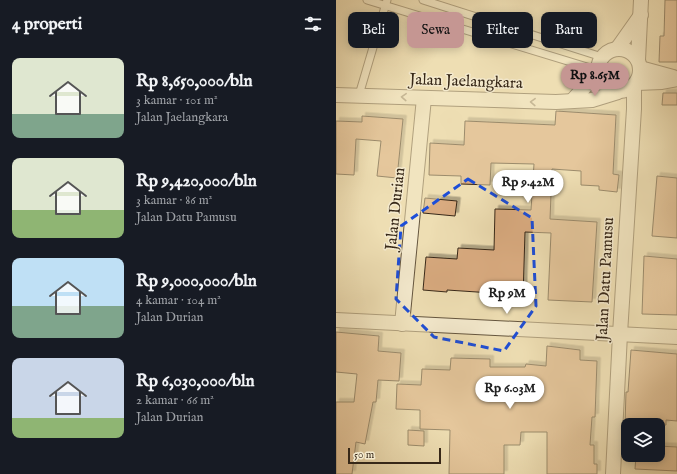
<!DOCTYPE html>
<html lang="id">
<head>
<meta charset="utf-8">
<style>
  body { margin:0; font-family:"IM FELL English",serif; background:#242831; color:#f1f3f6; height:100vh; display:flex; flex-direction:column; font-size:15px; white-space:nowrap }
  * { box-sizing:border-box; margin:0 }
  p { font-size:13px; color:#9ea1a6 }
  .icon { flex:none; width:22px; height:22px; fill:none; stroke:currentColor; stroke-width:2; stroke-linecap:round; stroke-linejoin:round }
  .map { position:relative; flex:1; overflow:hidden }
  .drawer { display:flex; flex-direction:column; background:#171b24; width:336px }
  .drawer>* { flex:none }
  .banner { position:absolute; left:12px; top:12px; width:269px; height:36px; display:flex; gap:8px }
  .fabs { position:absolute; left:285px; top:418px; display:grid; gap:8px }
  .fabs a { display:grid; place-items:center; width:44px; height:44px; border-radius:8px; background:#171b24; box-shadow:0 2px 10px #0003; font-size:20px }
  .scale { position:absolute; left:12px; bottom:10px; width:93px; box-sizing:border-box; padding-left:4px; border:2px solid #372818; border-top:0; font-size:11px; line-height:14px; white-space:nowrap; color:#372818; -webkit-text-stroke:3px #f4eace; paint-order:stroke }
  .price { position:absolute; translate:-50% -34px; padding:0 9px; border-radius:14px; background:#fff; color:#222; font-size:13px; line-height:26px; filter:drop-shadow(0 1px 2px #0008) }
  .price::after { content:''; position:absolute; left:50%; top:24px; width:12px; height:9px; margin-left:-6px; background:inherit; clip-path:polygon(0 0,100% 0,50% 100%) }
  .price.on { background:#c59692; color:#111 }
  ul { padding:0; list-style:none }
  li { display:flex; align-items:center; gap:12px; height:100px; padding:0 12px }
  li span { display:grid; place-items:center; flex:none; width:112px; height:80px; border-radius:8px; color:#555 }
  li>.icon { margin-inline-start:auto }
  span .icon { width:48px; height:48px; fill:#fffc; stroke-width:1 }
  li b { font-size:17px }
  h2 { display:flex; justify-content:space-between; align-items:center; height:48px; padding:0 12px; font-size:17px }
  .pill { padding:0 14px; border-radius:8px; background:#171b24; box-shadow:0 2px 10px #0003; font-size:14px; line-height:36px }
  .pill.on { background:#c59692; color:#111 }
  main { display:flex; flex:1; min-height:0 }
  .map>svg:first-child { display:block }
  .building { fill:#d9ab80; stroke:#372818; filter:url(#shadow) }
  .lines { fill:none; stroke-linecap:round; stroke-linejoin:round }
  .lane-casing { stroke:#65563f; stroke-width:9 }
  .street-casing { stroke:#65563f; stroke-width:16 }
  .lane { stroke:#f4eace; stroke-width:7 }
  .street { stroke:#f4eace; stroke-width:14 }
  .oneway { stroke:#968973 }
  .marked { fill:none; stroke:#1d4ed8; stroke-width:3; stroke-dasharray:8 5; stroke-linejoin:round }
  .labels { text-anchor:middle; dominant-baseline:central; stroke-width:3; stroke-linejoin:round; paint-order:stroke }
  .street-label { font-size:16px; fill:#372818; stroke:#f4eace }
</style>
</head>
<body>
<main>
<section class="drawer">
<h2>4 properti<svg class="icon" aria-label="filters" viewBox="0 0 24 24"><path d="M4 7h16M4 17h16"/><circle cx="9" cy="7" r="2"/><circle cx="15" cy="17" r="2"/></svg></h2>
<ul>
<li><span style="background:linear-gradient(#dfe7d0 70%,#7fa58c 0)"><svg class="icon" aria-label="home" viewBox="0 0 24 24"><path d="M3 11l9-7 9 7M6 9v11h12V9"/></svg></span><div><b>Rp 8,650,000/bln</b><p>3 kamar · 101 m²</p><p>Jalan Jaelangkara</p></div></li>
<li><span style="background:linear-gradient(#dfe7d0 65%,#8fb573 0)"><svg class="icon" aria-label="home" viewBox="0 0 24 24"><path d="M3 11l9-7 9 7M6 9v11h12V9"/></svg></span><div><b>Rp 9,420,000/bln</b><p>3 kamar · 86 m²</p><p>Jalan Datu Pamusu</p></div></li>
<li><span style="background:linear-gradient(#bfe0f5 60%,#7fa58c 0)"><svg class="icon" aria-label="home" viewBox="0 0 24 24"><path d="M3 11l9-7 9 7M6 9v11h12V9"/></svg></span><div><b>Rp 9,000,000/bln</b><p>4 kamar · 104 m²</p><p>Jalan Durian</p></div></li>
<li><span style="background:linear-gradient(#c9d6e8 75%,#8fb573 0)"><svg class="icon" aria-label="home" viewBox="0 0 24 24"><path d="M3 11l9-7 9 7M6 9v11h12V9"/></svg></span><div><b>Rp 6,030,000/bln</b><p>2 kamar · 66 m²</p><p>Jalan Durian</p></div></li>
</ul>
</section>
<div class="map">
<svg width="341" height="474" viewBox="0 0 341 474">
  <defs>
    <filter id="shadow"><feDropShadow dx="3.5" dy="-3.5" stdDeviation="0" flood-color="#0004"/></filter>
  </defs>
  <rect width="100%" height="100%" fill="#eedeb3"/>
  <filter id="stains"><feTurbulence type="fractalNoise" baseFrequency=".005" numOctaves="4"/><feColorMatrix values="0 0 0 0 .2 0 0 0 0 .09 0 0 0 0 .02 0 0 0 .5 -.17"/></filter>
  <radialGradient id="worn" r=".72"><stop offset=".6" stop-color="#630" stop-opacity="0"/><stop offset="1" stop-color="#630" stop-opacity=".3"/></radialGradient>
  <g class="building">
    <path d="M329 0H341V62H323L324 36H328Z"/>
    <path d="M327 93H341V105H326Z"/>
    <path d="M220 111 280 115 277 174 283 175 281 192 263 190V186L245 185V171L216 169 214 219 261 222 256 302 212 300 215 233 189 232 187 298 156 297V293L111 290V292L87 290 90 257 121 259 122 248 158 250 159 209 195 210 198 164 155 163 154 185 125 184V176L93 175 94 143 128 145 129 121 219 125Z"/>
    <path d="M26 116 67 119 61 178 41 176 45 141 20 139 18 175 0 174V121L26 122Z"/>
    <path d="M321 176 341 178V238L316 236Z"/>
    <path d="M89 198 121 201 119 216 87 213Z"/>
    <path d="M308 256 341 259V315L306 314Z"/>
    <path d="M0 332 43 336 42 351 65 353 63 381 42 380 40 402H37L29 444 20 442 16 474H0V402H18L21 374 0 372Z"/>
    <path d="M211 346 244 350V360L261 361 259 417H256L254 445H258V464H261V474H211V432H185L184 445H168V474H113L114 430 84 429V410L60 409 61 384 85 385 86 369 114 370 115 358 154 359V367H189L190 364 210 366Z"/>
    <path d="M295 350 341 354V421L330 420V425H289L290 392H292Z"/>
    <path d="M72 430 88 431V446L72 445Z"/>
    <path d="M322 446 341 447V471L299 469 300 455H322Z"/>
  </g>
  <g class="lines">
    <defs>
      <g id="lane">
        <path d="M31 0 261 70"/>
        <path d="M87 0 266 57"/>
        <path d="M23 95 51 0"/>
      </g>
      <g id="street">
        <circle cx="283" cy="70" r="21"/>
        <path d="M281 49 305 15"/>
        <path d="M302 60 305 0"/>
        <path d="M304 68 337 77"/>
        <path d="M301 83 326 82 341 79"/>
        <path d="M0 95 220 102 256 100 282 92"/>
        <path d="M236 101 261 73"/>
        <path d="M0 320 341 337"/>
        <path d="M66 324 88 98"/>
        <path d="M277 474 284 334 298 109V86"/>
      </g>
    </defs>
    <use href="#lane" class="lane-casing"/>
    <use href="#street" class="street-casing"/>
    <use href="#lane" class="lane"/>
    <use href="#street" class="street"/>
  </g>
  <defs><path id="oneway-chevron" d="M-2-3.5L2.5 0L-2 3.5" fill="none" stroke-width="1.6" stroke-linecap="round" stroke-linejoin="round"/></defs>
  <g class="oneway">
    <use href="#oneway-chevron" transform="translate(68 97) rotate(-177)"/>
    <use href="#oneway-chevron" transform="translate(197 102) rotate(-178)"/>
  </g>
  <path d="M0 0H341V474H0ZM132 179 196 218 200 306 168 351 98 337 60 299 65 226Z" fill="#eedeb3" fill-opacity=".55" fill-rule="evenodd"/>
  <path class="marked" d="M132 179 196 218 200 306 168 351 98 337 60 299 65 226Z"/>
  <g class="labels">
    <g class="street-label">
      <text transform="translate(130 82) rotate(2)">Jalan Jaelangkara</text>
      <text transform="translate(60 209) rotate(-84)">Jalan Durian</text>
      <text transform="translate(270 279) rotate(-87)">Jalan Datu Pamusu</text>
    </g>
  </g>
  <rect width="100%" height="100%" filter="url(#stains)"/>
  <rect width="100%" height="100%" fill="url(#worn)"/>
</svg>
<div class="fabs">
<a><svg class="icon" aria-label="layers" viewBox="0 0 24 24"><path d="M12 4l9 5-9 5-9-5zM3 14l9 5 9-5"/></svg></a>
</div>
<div class="scale">50 m</div>
<b class="price on" style="left:259px;top:97px">Rp 8.65M</b>
<b class="price" style="left:192px;top:204px">Rp 9.42M</b>
<b class="price" style="left:171px;top:315px">Rp 9M</b>
<b class="price" style="left:174px;top:410px">Rp 6.03M</b>
<div class="banner">
<a class="pill">Beli</a>
<a class="pill on">Sewa</a>
<a class="pill">Filter</a>
<a class="pill">Baru</a>
</div>
</div>
</main>
</body>
</html>
